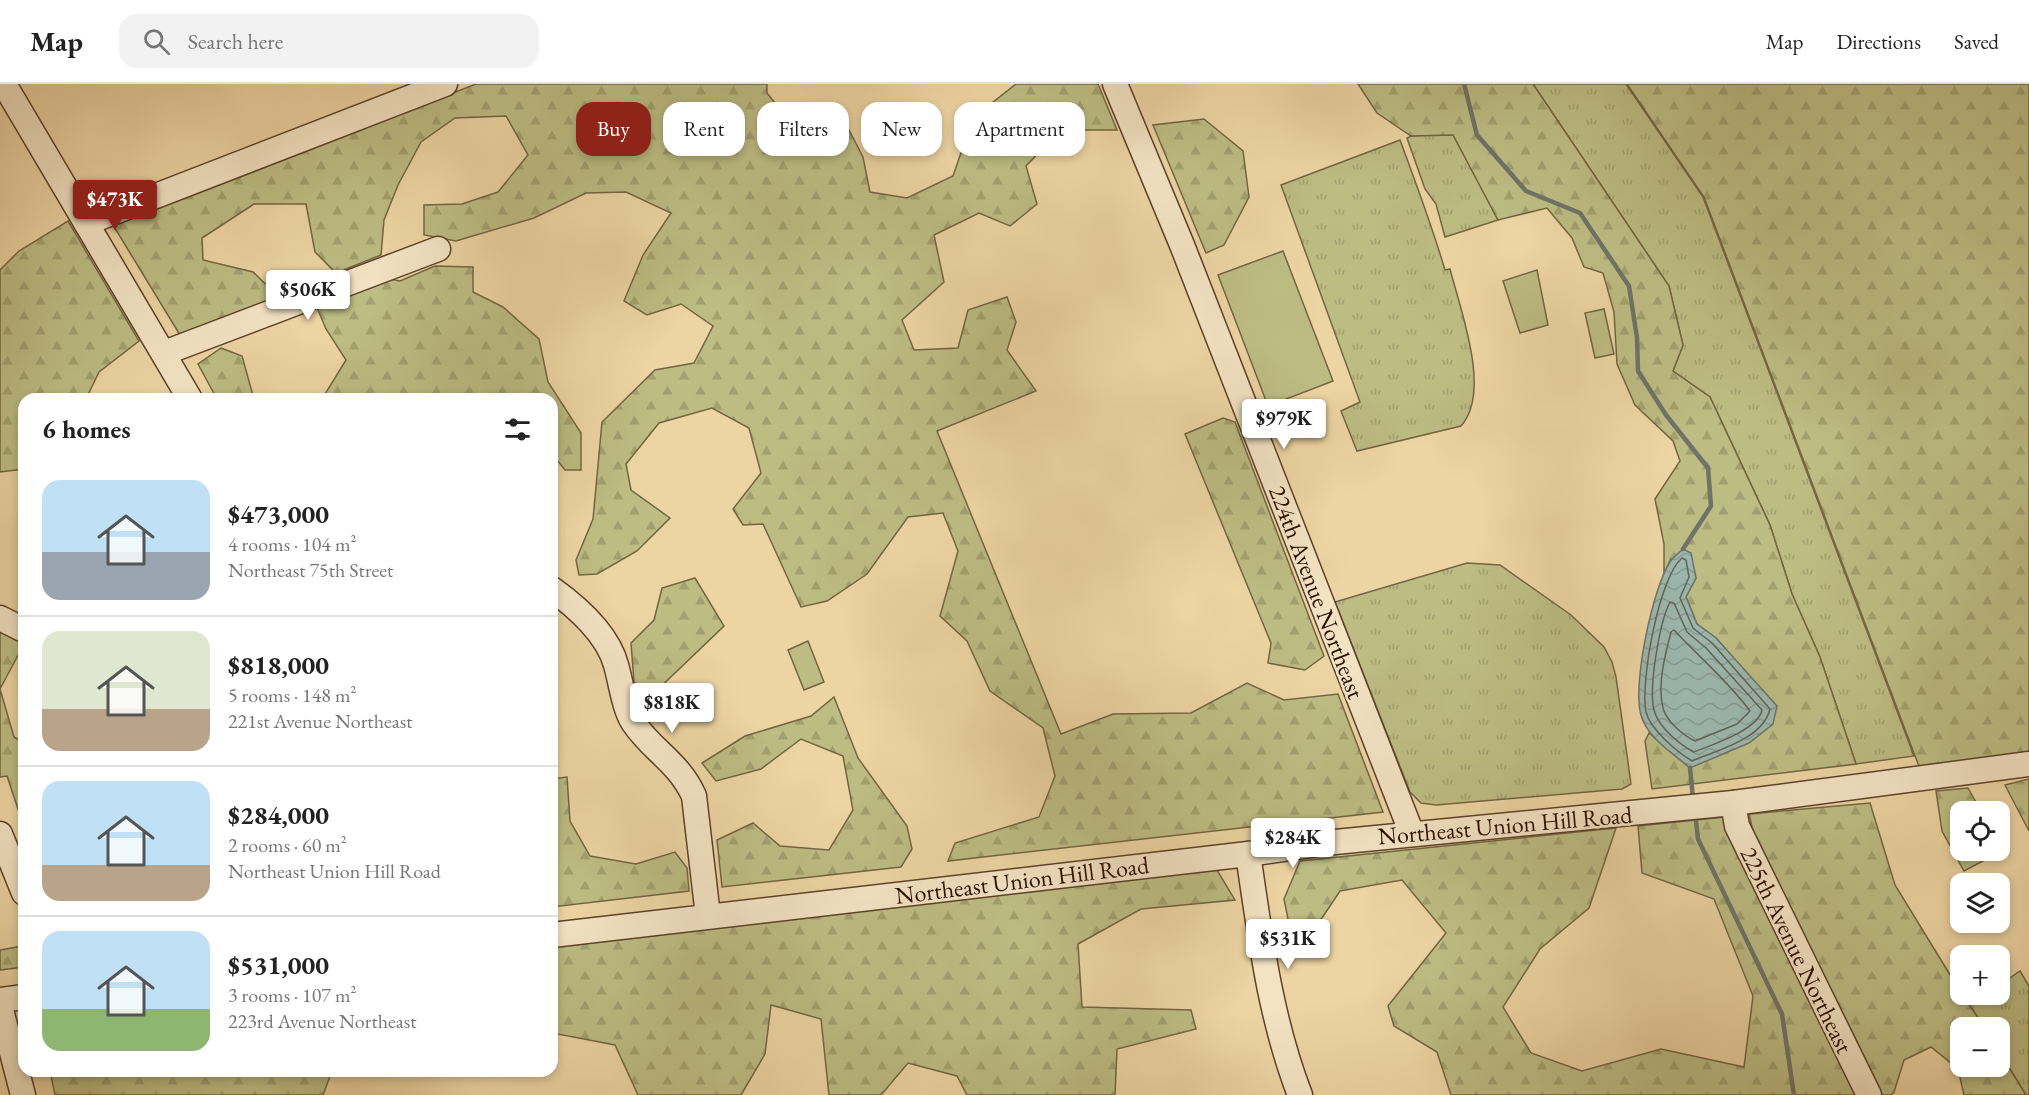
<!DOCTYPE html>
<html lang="en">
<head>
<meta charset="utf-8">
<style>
  body { margin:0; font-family:"EB Garamond",serif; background:#f2f2f2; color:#222; height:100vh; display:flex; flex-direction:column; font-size:22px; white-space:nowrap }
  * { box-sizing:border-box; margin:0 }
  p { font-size:20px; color:#767676 }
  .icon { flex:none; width:33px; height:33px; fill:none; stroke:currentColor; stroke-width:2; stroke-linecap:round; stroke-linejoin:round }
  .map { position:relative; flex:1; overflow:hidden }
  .panel { position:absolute; left:18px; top:309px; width:540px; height:684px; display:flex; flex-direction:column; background:#fff; border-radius:18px; box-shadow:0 3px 9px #0003 }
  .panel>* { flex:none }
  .top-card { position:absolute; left:576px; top:18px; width:570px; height:54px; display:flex; gap:12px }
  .fabs { position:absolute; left:1950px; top:717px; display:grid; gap:12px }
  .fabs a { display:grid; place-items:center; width:60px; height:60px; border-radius:12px; background:#fff; box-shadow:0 3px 9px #0003; font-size:30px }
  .price { position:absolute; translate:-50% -51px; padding:0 14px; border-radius:6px; background:#fff; color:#222; font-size:20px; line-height:39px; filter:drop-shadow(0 2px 3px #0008) }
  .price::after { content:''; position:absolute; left:50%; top:36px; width:18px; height:14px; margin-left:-9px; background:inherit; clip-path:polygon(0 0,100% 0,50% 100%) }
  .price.active { background:#8f2418; color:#fff }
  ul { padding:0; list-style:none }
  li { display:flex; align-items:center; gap:18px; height:150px; padding:0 24px }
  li+li { border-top:2px solid #e0e0e0 }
  li span { display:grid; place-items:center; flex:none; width:168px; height:120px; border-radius:18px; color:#555 }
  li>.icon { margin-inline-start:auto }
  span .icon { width:72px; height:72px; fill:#fffc; stroke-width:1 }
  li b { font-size:26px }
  h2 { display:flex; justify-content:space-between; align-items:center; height:72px; padding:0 24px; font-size:26px }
  .chip { padding:0 21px; border-radius:18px; background:#fff; box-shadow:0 3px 9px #0003; font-size:21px; line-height:54px }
  .chip.active { background:#8f2418; color:#fff }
  header { display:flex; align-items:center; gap:36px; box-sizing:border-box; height:84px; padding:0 30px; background:#fff; border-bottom:2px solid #e0e0e0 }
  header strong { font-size:28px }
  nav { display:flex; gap:33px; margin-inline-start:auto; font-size:21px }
  .search { width:420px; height:54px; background:#f2f2f2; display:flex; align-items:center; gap:15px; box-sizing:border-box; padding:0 21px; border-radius:18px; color:#767676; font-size:22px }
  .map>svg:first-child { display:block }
  .grass { fill:url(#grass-tufts); stroke:#746542; stroke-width:1.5 }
  .forest { fill:url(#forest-firs); stroke:#746542; stroke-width:1.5 }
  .garden { fill:#bcbc83; stroke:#746542; stroke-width:1.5 }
  .water { fill:url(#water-waves); stroke:#6f7368; stroke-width:1.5 }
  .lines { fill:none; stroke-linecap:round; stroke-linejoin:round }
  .shore { stroke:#646257; stroke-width:1.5 }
  .stream { stroke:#6f7368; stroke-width:4.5 }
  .minor-casing { stroke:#5c4029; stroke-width:27 }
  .minor { stroke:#f3e3c3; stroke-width:24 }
  .labels { text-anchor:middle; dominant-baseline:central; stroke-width:5; stroke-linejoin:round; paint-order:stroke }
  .street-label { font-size:24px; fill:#2c0e00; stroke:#f3e3c3 }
</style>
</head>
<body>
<header>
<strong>Map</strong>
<div class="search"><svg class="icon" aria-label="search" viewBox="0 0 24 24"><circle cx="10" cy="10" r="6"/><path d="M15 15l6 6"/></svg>Search here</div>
<nav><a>Map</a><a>Directions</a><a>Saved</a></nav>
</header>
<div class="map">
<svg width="2029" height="1011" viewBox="0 0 2029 1011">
  <defs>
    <pattern id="grass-tufts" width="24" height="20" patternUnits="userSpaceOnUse" patternTransform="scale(1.5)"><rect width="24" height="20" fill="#bcbc83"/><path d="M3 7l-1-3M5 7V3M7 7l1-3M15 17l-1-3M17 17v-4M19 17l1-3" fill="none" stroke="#a2a06f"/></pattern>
    <pattern id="forest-firs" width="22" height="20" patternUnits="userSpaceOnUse" patternTransform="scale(1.5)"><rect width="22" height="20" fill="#bcbc83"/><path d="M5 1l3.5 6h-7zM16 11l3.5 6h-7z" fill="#a2a06f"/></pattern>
    <pattern id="water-waves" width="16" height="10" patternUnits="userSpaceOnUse" patternTransform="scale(1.5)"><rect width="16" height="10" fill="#9bb7ae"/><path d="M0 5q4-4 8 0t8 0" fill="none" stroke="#869c94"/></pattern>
  </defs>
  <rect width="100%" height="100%" fill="#edd4a3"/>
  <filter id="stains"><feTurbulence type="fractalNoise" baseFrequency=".00333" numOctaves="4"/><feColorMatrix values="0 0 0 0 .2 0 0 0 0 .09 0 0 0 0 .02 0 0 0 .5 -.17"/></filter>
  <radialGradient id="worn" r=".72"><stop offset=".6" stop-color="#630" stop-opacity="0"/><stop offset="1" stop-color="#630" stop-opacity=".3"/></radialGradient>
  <g class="grass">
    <path d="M1533 0H1626L1703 113 1914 672 1856 680 1820 573 1792 510 1770 441 1710 313 1673 287 1683 261 1669 202Z"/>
    <path d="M1453 50 1498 136 1445 153 1436 120 1425 105 1407 54 1411 52Z"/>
    <path d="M1400 56C1416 99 1432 142 1445 186L1450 185C1460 225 1492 308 1461 342L1357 367 1341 327 1360 318 1281 101Z"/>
    <path d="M1467 479 1500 481 1571 531 1604 563 1612 578 1616 593 1631 700 1622 705 1436 721 1421 719 1410 708 1335 518Z"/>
    <path d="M2020 887 2029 902V1011H2026L2000 969V944L1984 943 1969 920 1984 911 2000 910V901Z"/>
  </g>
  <g class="forest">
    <path d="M476 0H767V9L791 39 837 23 863 73 870 108 907 114 953 92 973 34 1016 0H1098L1117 46H1061L1026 82 1037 120 1010 142 979 129 934 151 944 198 902 236 914 266 958 264 968 226 1007 213 1016 238 1007 266 1036 307 937 347 1061 650 1113 630 1191 629 1247 599 1284 616 1338 610 1383 728 948 777 955 759 1039 733 1055 692 1043 644 990 607 967 557 940 532 958 467 943 429 908 433 867 490 827 517 801 523 763 440 743 441 733 425 761 389 749 344 712 324 659 339 626 380 631 406 670 434 637 467 597 490 579 491 576 476 593 435 602 338 655 286 694 279 713 242 681 220 647 231 624 217 643 171 671 129 626 108 586 109 534 134 456 157 424 151V121L462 120 498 108 528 71 506 32 455 34 421 58 398 101 384 136 381 171 336 189 315 168 306 120H254L202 154 203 176 253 188 279 213 180 251 113 141Z"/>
    <path d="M1358 0H1533L1669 202 1683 261 1673 287 1710 313 1770 441 1792 510 1820 573 1856 680 1652 705 1645 657 1649 649 1690 684 1743 585 1716 554 1697 540 1686 513 1696 494 1671 475 1664 489V460L1655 415 1680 377 1673 357 1635 321 1617 280 1614 228 1603 189 1584 183 1572 154 1547 124 1498 136 1453 51 1411 52 1377 29Z"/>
    <path d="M1627 0H2029V680L1923 693 1704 113Z"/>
    <path d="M1204 35 1243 67 1249 113 1224 161 1206 169 1153 41Z"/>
    <path d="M68 137 139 257 99 288 86 315H24V385L0 388V186L19 167Z"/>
    <path d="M435 182 473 183V208L503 223 539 255 548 298 581 349V386H565L552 370V315H322L346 276 326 245 315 219 380 193 400 197Z"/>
    <path d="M221 264 242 272 254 315H217L198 280Z"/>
    <path d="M1223 334 1235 338 1324 572 1305 586 1268 579 1271 559 1185 350Z"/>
    <path d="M695 494 724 542 653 610 634 598 631 559 654 536 662 504Z"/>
    <path d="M0 548 24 560 0 605 14 653 24 659V725L19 728 7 692 0 693Z"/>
    <path d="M834 613 858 674 907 742 912 765 901 783 722 803 717 756 753 739 780 762 829 766 853 726 843 672 801 655 761 685 716 697 702 679 745 652 811 632Z"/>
    <path d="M567 693 570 737 590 772 636 780 675 768 687 784 689 807 552 823V695Z"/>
    <path d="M2029 695V747L2005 701Z"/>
    <path d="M1968 704 1981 727 1960 728V766H2000V763L2002 767 1964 787 1942 747 1936 707Z"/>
    <path d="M1870 719 1895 801 1960 907V910L1963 911 1984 943 1960 944V982H2000V969L2026 1011H1964L1958 985 1931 963 1904 976 1894 1008 1891 1011H1881L1754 751 1749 730Z"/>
    <path d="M1725 733 1858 1011H1451L1437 968 1394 942 1388 922 1446 849 1402 796 1340 807 1314 846 1291 850 1284 815 1300 777 1616 744 1589 824 1540 865 1503 923 1531 969 1582 987 1661 965 1744 983 1753 912 1714 815 1642 789 1638 742Z"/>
    <path d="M1217 786 1235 816 1141 825 1078 860 1082 923 1191 926 1196 945 1117 965 1115 1011H967L957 992 908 979 881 1011H829L821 935 771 921 765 970 741 1011H638L615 961 552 949V862Z"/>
    <path d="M23 862 24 883 0 886V866Z"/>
    <path d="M50 987H332L323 1011H55Z"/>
  </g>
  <g class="garden">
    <path d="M1283 167 1333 297 1268 322 1218 191Z"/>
    <path d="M1537 186 1548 241 1520 249 1503 197Z"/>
    <path d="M1604 225 1614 270 1595 274 1585 229Z"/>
    <path d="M808 557 824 598 804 606 788 566Z"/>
  </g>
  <path class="water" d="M1683 465 1691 469 1696 494 1686 513 1697 540 1716 554 1777 622 1773 640 1749 659 1690 684C1673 669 1647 654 1641 631 1632 601 1653 503 1670 478 1673 473 1679 469 1683 465Z"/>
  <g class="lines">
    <g class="shore">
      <path d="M1682 474 1686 476 1689 493 1680 514 1693 544 1712 559 1770 625C1763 655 1718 666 1692 677 1677 668 1650 645 1646 628 1640 598 1659 493 1682 474Z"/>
      <path d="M1670 518 1674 519 1687 548 1706 564 1762 626C1758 646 1711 661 1694 668 1680 661 1660 644 1655 629 1647 608 1660 537 1670 518Z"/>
      <path d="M1674 546C1699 573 1728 597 1750 627L1737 640 1695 657C1684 652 1666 637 1663 624 1657 601 1665 571 1671 548Z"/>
    </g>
    <g class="stream">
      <path d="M1464 0 1477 51 1526 107 1580 129 1629 202 1637 254 1638 287 1666 331 1708 384 1711 422 1683 465"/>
      <path d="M1690 684 1693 714"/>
      <path d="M1695 728 1698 755 1782 930 1794 1011"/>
    </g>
    <defs>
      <g id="minor">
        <path d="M4 0 190 315"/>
        <path d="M1115 0 1182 161 1412 750"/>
        <path d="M86 139 445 0"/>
        <path d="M164 269 438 165"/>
        <path d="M552 505C577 523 608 551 616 581 621 598 624 624 633 638 652 667 678 677 694 712L708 832"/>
        <path d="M0 534 24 546"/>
        <path d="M1733 719 1737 742 1869 1011"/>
        <path d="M0 750 24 809"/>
        <path d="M1248 770C1260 851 1270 934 1300 1011"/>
        <path d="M552 851 1248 770 1325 759 1733 719 2029 680"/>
        <path d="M0 916 24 913"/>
        <path d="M0 922 23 1011"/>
      </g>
    </defs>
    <use href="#minor" class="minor-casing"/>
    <use href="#minor" class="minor"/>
  </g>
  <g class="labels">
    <g class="street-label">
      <text transform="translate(1317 508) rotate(69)">224th Avenue Northeast</text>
      <text transform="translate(1505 741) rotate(-5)">Northeast Union Hill Road</text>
      <text transform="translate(1022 796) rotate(-7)">Northeast Union Hill Road</text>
      <text transform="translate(1797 866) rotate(64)">225th Avenue Northeast</text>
    </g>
  </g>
  <rect width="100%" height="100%" filter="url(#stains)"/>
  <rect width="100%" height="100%" fill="url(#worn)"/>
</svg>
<div class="fabs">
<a><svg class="icon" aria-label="locate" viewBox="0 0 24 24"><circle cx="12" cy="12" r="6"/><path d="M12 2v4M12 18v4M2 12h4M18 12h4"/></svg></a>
<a><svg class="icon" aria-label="layers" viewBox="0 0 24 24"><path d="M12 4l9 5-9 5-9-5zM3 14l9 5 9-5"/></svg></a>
<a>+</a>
<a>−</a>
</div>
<b class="price active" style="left:115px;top:147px">$473K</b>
<b class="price" style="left:308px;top:237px">$506K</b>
<b class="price" style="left:1284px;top:366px">$979K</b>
<b class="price" style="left:672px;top:650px">$818K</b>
<b class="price" style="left:1293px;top:785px">$284K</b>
<b class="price" style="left:1288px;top:886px">$531K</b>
<div class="top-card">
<a class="chip active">Buy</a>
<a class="chip">Rent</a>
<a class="chip">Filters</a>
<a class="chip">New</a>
<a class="chip">Apartment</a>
</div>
<section class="panel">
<h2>6 homes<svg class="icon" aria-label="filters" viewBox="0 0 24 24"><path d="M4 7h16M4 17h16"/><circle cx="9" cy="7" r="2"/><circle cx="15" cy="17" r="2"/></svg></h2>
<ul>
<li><span style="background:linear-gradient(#bfe0f5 60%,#9aa5b1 0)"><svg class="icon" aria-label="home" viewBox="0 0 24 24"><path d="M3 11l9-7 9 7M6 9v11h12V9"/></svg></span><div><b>$473,000</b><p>4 rooms · 104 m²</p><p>Northeast 75th Street</p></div></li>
<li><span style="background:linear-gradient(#dfe7d0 65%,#b9a48a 0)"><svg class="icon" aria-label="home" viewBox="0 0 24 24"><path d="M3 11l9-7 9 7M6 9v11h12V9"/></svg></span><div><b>$818,000</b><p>5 rooms · 148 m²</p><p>221st Avenue Northeast</p></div></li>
<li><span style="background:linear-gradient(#bfe0f5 70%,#b9a48a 0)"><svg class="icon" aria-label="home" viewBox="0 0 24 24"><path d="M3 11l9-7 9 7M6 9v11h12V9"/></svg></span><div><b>$284,000</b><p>2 rooms · 60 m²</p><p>Northeast Union Hill Road</p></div></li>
<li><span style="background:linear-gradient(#bfe0f5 65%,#8fb573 0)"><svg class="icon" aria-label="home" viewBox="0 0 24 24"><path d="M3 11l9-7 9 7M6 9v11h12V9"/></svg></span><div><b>$531,000</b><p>3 rooms · 107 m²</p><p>223rd Avenue Northeast</p></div></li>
</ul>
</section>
</div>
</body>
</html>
